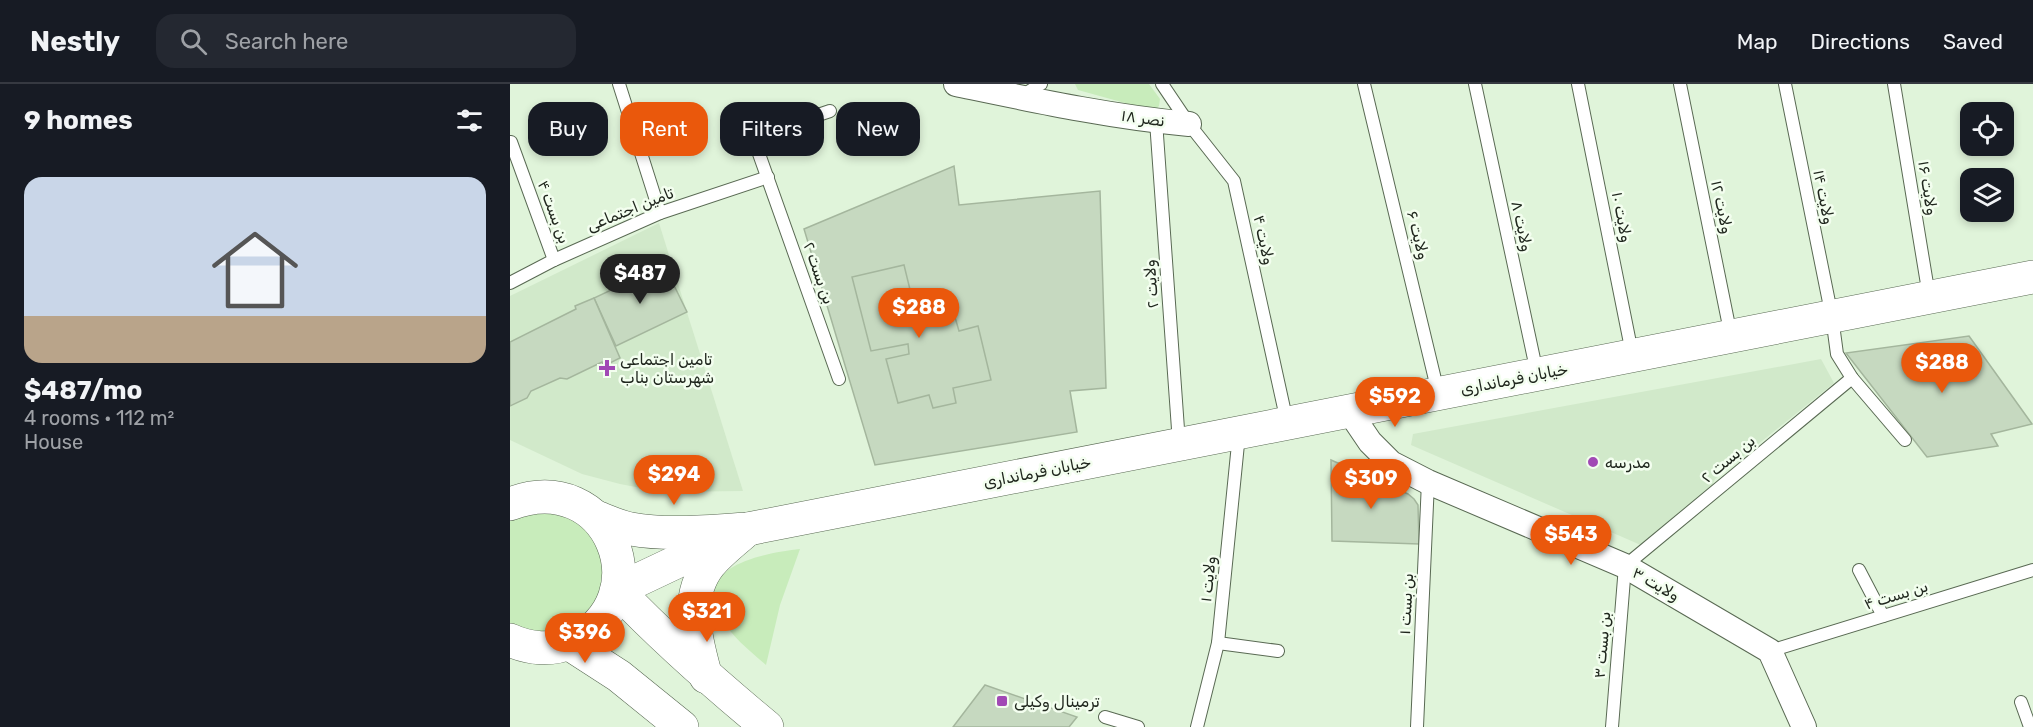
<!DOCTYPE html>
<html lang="en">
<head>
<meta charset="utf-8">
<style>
  body { margin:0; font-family:Rubik,"Noto Sans Arabic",sans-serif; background:#242831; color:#f1f3f6; height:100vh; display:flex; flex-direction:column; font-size:22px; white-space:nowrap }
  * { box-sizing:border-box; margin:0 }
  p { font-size:20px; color:#9ea1a6 }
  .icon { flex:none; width:33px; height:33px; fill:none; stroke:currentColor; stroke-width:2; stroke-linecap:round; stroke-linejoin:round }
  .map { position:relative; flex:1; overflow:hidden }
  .panel { display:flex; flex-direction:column; background:#171b24; width:510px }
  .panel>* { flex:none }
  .guide { position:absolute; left:18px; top:18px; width:570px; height:54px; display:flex; gap:12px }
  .fabs { position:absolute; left:1450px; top:18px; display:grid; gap:12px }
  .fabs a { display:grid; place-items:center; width:54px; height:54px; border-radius:12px; background:#171b24; box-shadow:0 3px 9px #0003; font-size:30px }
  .price { position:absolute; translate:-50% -51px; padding:0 14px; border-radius:21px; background:#ea580c; color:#fff; font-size:20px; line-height:39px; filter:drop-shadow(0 2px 3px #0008) }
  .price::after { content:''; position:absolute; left:50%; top:36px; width:18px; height:14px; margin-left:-9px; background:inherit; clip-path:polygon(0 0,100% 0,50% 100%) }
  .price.active { background:#222; color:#fff }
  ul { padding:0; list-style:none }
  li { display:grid; align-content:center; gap:12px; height:318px; padding:0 24px }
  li+li { border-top:2px solid #363941 }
  li span { display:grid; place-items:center; height:186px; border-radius:18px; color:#555 }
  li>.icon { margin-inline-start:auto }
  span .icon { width:108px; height:108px; fill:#fffc; stroke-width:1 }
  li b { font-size:26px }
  h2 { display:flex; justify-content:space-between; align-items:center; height:72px; padding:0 24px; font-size:26px }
  .pill { padding:0 21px; border-radius:18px; background:#171b24; box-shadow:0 3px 9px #0003; font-size:21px; line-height:54px }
  .pill.active { background:#ea580c; color:#fff }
  header { display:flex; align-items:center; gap:36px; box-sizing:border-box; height:84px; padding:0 30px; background:#171b24; border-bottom:2px solid #363941 }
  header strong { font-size:28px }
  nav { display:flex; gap:33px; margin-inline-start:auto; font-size:21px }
  .search { width:420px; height:54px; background:#242831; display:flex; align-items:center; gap:15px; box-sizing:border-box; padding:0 21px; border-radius:18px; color:#9ea1a6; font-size:22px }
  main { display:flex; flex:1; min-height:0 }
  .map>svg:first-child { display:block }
  .built { fill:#d1e9ca }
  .green { fill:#c8ecbb }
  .building { fill:#c6d9c0; stroke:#a4b69d; stroke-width:1.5 }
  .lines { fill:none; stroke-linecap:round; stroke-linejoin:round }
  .service-casing { stroke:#596953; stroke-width:14 }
  .minor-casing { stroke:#596953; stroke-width:26 }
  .secondary-casing { stroke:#596953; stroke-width:34 }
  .service { stroke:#fff; stroke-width:12 }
  .minor { stroke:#fff; stroke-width:24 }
  .secondary { stroke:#fff; stroke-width:33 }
  .poi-dot { fill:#a149b5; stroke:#f3feef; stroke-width:2 }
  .labels { text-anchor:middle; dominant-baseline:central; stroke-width:5; stroke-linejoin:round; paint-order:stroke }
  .street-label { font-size:16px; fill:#20271e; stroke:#f3feef }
  .poi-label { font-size:16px; fill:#20271e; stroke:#f3feef; text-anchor:start }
</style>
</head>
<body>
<header>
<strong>Nestly</strong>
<div class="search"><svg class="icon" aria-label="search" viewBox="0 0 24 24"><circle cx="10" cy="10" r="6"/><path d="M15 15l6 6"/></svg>Search here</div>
<nav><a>Map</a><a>Directions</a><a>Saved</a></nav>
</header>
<main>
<section class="panel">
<h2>9 homes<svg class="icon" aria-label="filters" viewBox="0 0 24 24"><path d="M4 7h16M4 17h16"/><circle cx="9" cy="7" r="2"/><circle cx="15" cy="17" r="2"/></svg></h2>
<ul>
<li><span style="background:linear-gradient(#c9d6e8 75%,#b9a48a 0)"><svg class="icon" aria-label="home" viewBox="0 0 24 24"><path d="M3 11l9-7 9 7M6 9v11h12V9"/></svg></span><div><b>$487/mo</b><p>4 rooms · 112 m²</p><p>House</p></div></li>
</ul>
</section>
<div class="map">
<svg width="1523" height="643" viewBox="0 0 1523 643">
  <rect width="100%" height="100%" fill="#e0f4da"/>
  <g class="built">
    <path d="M149 139 233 407 152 408 110 400 72 390 0 356V212Z"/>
    <path d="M1311 275 1324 299 1205 395 1199 409 1133 462 901 361 903 350Z"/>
  </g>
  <g class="green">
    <path d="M565 0H639L650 15 649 22 644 27 568 6Z"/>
    <path d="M22 422 79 442 97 489 81 529 43 550 0 542V431Z"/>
    <path d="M290 465 270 521 256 581C240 567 222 553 211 534 180 482 254 469 290 465Z"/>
  </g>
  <g class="building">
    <path d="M444 82 449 121 590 107 596 304 560 307 567 348 365 381 294 145Z"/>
    <path d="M154 181 177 228 106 262 84 214Z"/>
    <path d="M394 181 405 226 440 216 449 247 468 242 481 296 443 304 446 319 423 324 419 311 388 319 376 275 399 270 398 260 361 267 342 193Z"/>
    <path d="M84 214 110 274 94 282 92 278 57 295 50 294 21 307 17 314 0 322V258L66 225 65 222Z"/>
    <path d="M1459 252 1522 340 1481 350 1488 362 1417 373 1336 269Z"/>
    <path d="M821 376 898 410 904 415 908 421 909 460 822 457Z"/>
    <path d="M475 601 567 633 559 643H443Z"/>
  </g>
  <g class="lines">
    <defs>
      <g id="service">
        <path d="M109 0 150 129"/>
        <path d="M652 0 679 40 724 97 777 338"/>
        <path d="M854 0 928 308"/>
        <path d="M965 0 1027 289"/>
        <path d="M1068 0 1122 269"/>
        <path d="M1170 0 1221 252"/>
        <path d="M1275 0 1322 233 1327 270 1342 294 1395 356"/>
        <path d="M1384 0 1419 212"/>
        <path d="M513 11 531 0"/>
        <path d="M320 27 243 53 329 295"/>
        <path d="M646 37 669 359"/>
        <path d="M1 58 44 176"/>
        <path d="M0 199 44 176 150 129 258 93"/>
        <path d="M1349 486 1373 532"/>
        <path d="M708 559 768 567"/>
        <path d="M1260 567 1523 486"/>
        <path d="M1511 618 1520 643"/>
        <path d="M595 633 628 643"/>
        <path d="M687 643 708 559 729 350"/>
        <path d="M907 643 918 398"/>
        <path d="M1102 643 1115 482 1342 294"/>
      </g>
      <g id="minor">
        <path d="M446 0C523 16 601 33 679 40"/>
        <path d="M839 327 860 358 881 379 918 398 1115 482 1260 567 1294 643"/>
      </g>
      <g id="secondary">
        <path d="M0 420C99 381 153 515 62 558 42 567 19 565 0 556"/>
        <path d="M86 433C97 437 109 443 121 445 159 452 200 447 238 445L1523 193"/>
        <path d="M107 506C154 555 205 600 257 643"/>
        <path d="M107 506 217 454"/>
        <path d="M58 559 109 592 172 643"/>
        <path d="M196 593C186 556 173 514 200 480 211 467 226 456 238 445"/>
      </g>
    </defs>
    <use href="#service" class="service-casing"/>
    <use href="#minor" class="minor-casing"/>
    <use href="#secondary" class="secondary-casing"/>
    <use href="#service" class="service"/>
    <use href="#minor" class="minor"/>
    <use href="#secondary" class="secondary"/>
  </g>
  <g class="poi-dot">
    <path d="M94 275h6v6h6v6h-6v6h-6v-6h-6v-6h6z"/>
    <circle cx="1083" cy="378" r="6"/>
    <rect x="486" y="611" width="12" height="12" rx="3"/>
  </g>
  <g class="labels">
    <g class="street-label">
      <text transform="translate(633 34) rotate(8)">نصر ۱۸</text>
      <text transform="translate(1418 104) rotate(81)">ولایت ۱۶</text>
      <text transform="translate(1314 113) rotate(79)">ولایت ۱۴</text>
      <text transform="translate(1212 123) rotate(78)">ولایت ۱۲</text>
      <text transform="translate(120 125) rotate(-22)">تامین اجتماعی</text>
      <text transform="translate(44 128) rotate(70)">بن بست ۴</text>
      <text transform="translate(1112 133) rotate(79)">ولایت ۱۰</text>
      <text transform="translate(1012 142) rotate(78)">ولایت ۸</text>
      <text transform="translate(908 151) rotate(76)">ولایت ۶</text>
      <text transform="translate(754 156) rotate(78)">ولایت ۴</text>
      <text transform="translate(309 189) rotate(71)">بن بست ۲</text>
      <text transform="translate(641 200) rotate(-94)">ولایت ۲</text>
      <text transform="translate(1004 295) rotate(-11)">خیابان فرمانداری</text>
      <text transform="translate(1218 375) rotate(-40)">بن بست ۲</text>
      <text transform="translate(527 388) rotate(-11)">خیابان فرمانداری</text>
      <text transform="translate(698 495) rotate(-84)">ولایت ۱</text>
      <text transform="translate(1146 500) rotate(30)">ولایت ۳</text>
      <text transform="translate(1386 511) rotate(-17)">بن بست ۴</text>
      <text transform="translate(896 520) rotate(-87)">بن بست ۱</text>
      <text transform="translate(1092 561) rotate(-85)">بن بست ۳</text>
    </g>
    <g class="poi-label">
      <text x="110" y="275">تامین اجتماعی<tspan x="110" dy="18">شهرستان بناب</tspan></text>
      <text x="1095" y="378">مدرسه</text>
      <text x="504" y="617">ترمینال وکیلی</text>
    </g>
  </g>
</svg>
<div class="fabs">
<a><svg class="icon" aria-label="locate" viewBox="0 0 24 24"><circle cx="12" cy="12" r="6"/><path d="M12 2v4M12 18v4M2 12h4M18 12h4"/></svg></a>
<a><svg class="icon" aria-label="layers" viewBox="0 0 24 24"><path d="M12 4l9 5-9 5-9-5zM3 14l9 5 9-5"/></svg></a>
</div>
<b class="price active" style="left:130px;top:221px">$487</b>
<b class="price" style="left:409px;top:255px">$288</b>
<b class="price" style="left:1432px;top:310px">$288</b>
<b class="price" style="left:885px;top:344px">$592</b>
<b class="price" style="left:164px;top:422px">$294</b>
<b class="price" style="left:861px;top:426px">$309</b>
<b class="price" style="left:1061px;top:482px">$543</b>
<b class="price" style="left:197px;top:559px">$321</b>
<b class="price" style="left:75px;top:580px">$396</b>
<div class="guide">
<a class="pill">Buy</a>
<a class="pill active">Rent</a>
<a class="pill">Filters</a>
<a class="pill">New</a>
</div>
</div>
</main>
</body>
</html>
